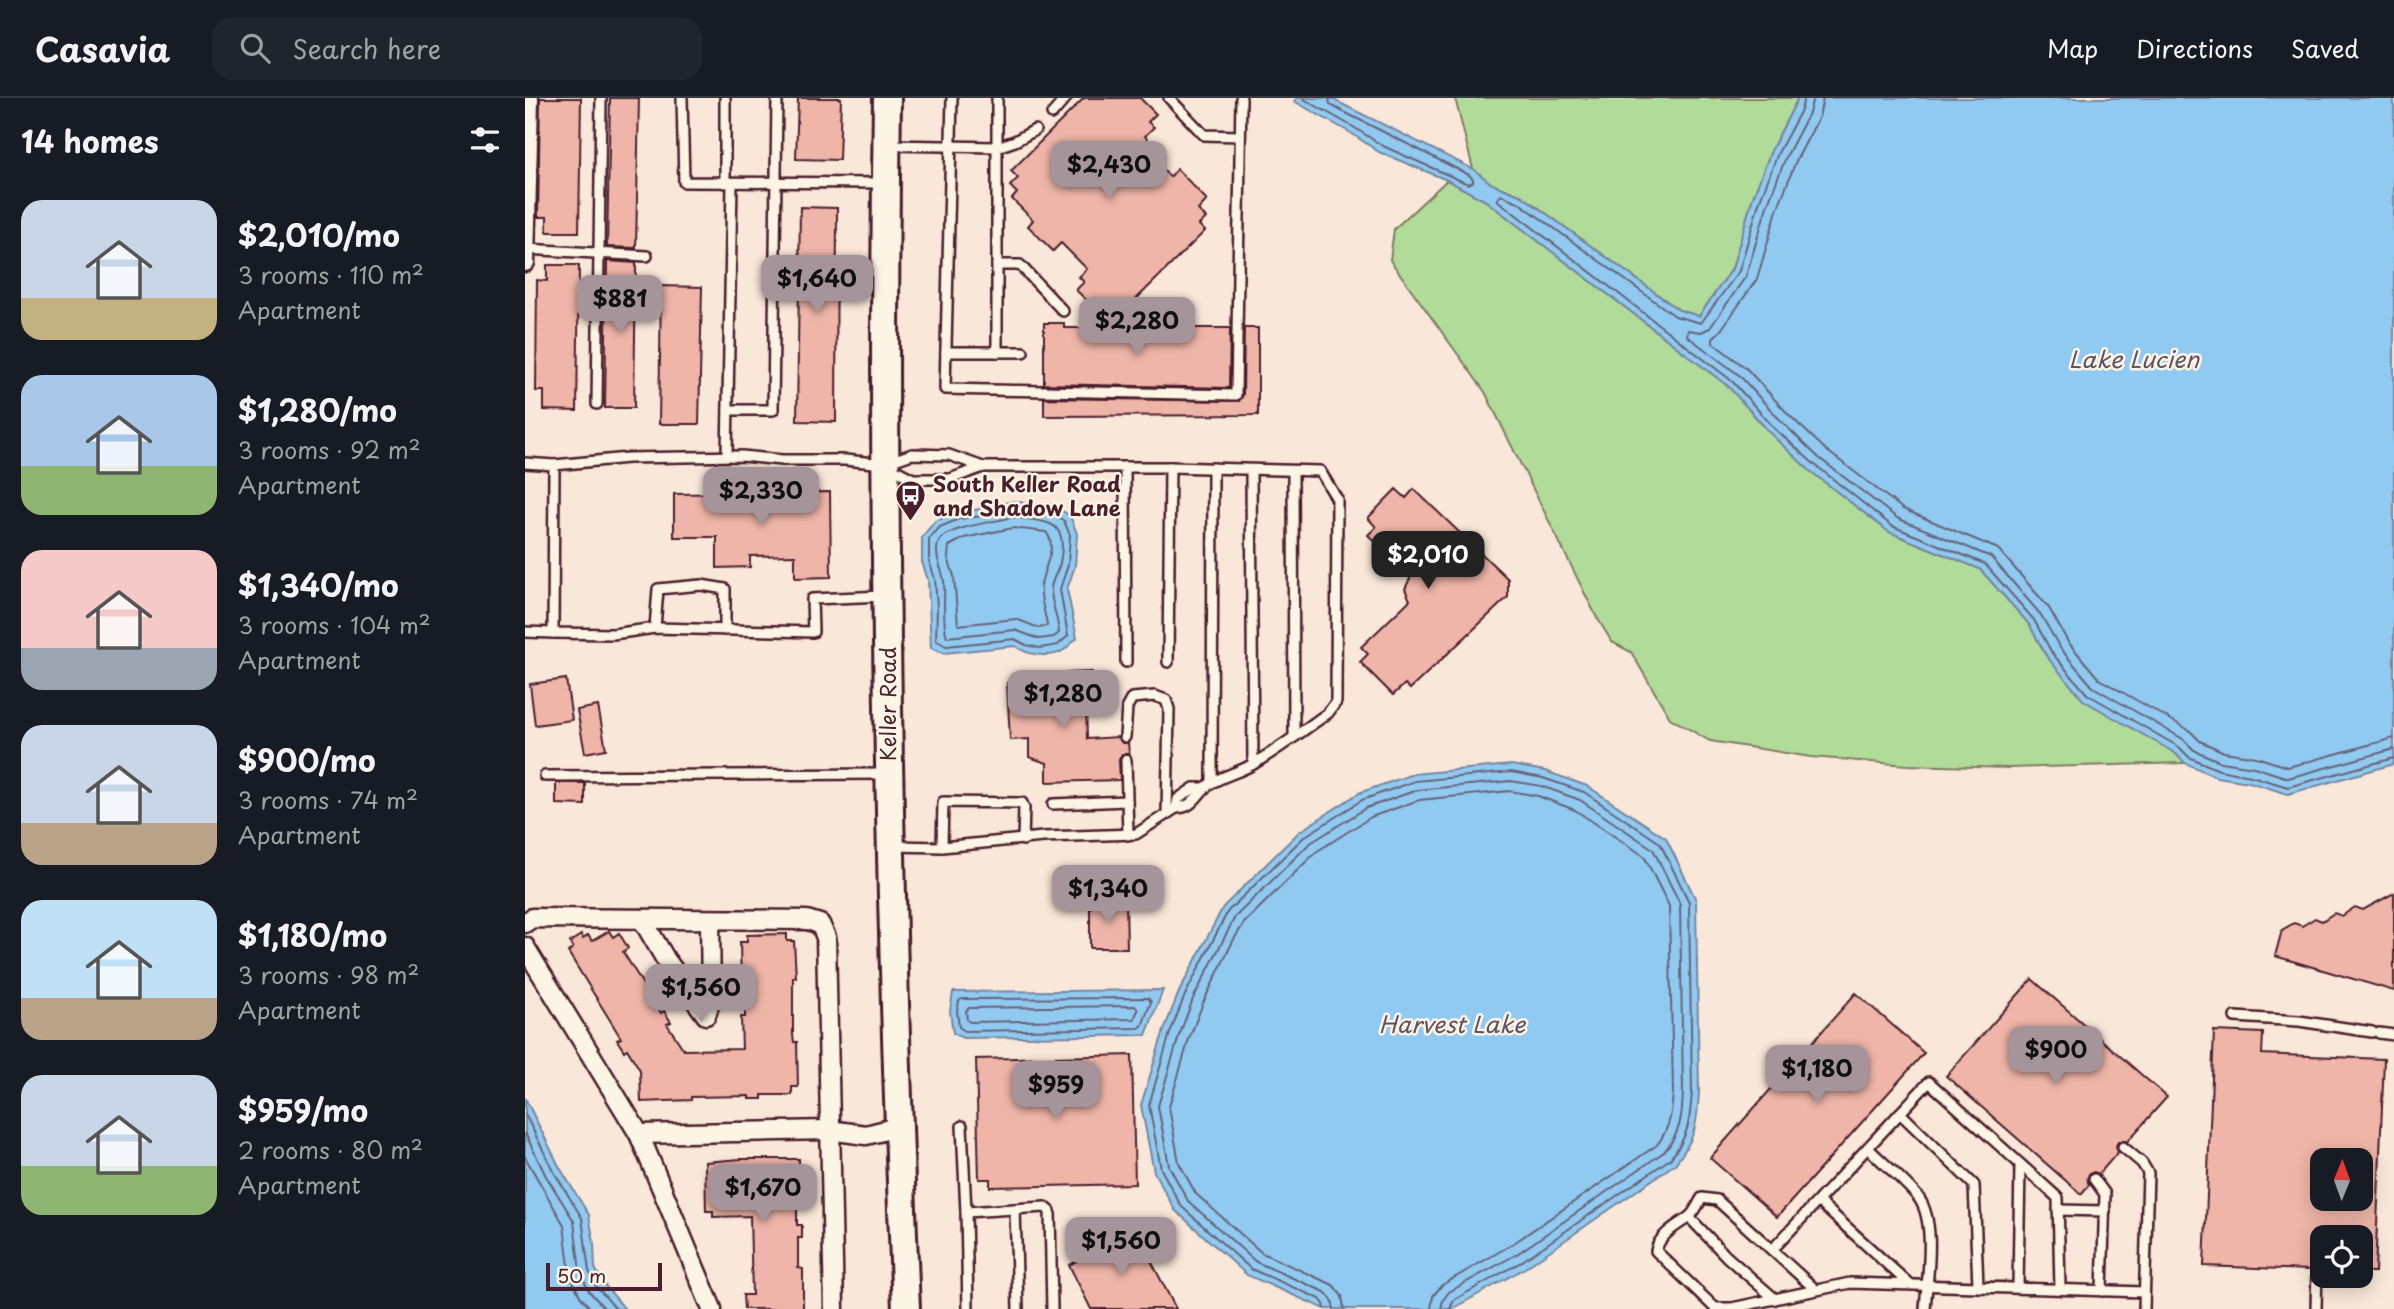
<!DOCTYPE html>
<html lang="en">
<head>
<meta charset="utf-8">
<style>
  body { margin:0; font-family:"Playpen Sans",sans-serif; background:#20242c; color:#f1f3f6; height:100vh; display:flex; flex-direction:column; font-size:26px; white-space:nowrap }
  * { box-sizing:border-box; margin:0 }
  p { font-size:23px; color:#9ea1a6 }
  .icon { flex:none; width:38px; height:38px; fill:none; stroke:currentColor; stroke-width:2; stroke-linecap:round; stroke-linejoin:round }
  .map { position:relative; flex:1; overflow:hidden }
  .panel { display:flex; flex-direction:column; background:#171b24; width:525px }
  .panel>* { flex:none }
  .needle { width:46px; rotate:1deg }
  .fabs { position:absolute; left:1785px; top:1050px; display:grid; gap:14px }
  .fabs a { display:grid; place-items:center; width:63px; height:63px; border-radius:14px; background:#171b24; box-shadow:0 4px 18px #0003; font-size:35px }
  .scale { position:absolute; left:21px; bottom:18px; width:116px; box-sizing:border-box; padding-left:7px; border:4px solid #4a1f2b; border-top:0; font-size:19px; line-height:24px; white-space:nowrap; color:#4a1f2b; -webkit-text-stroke:5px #fcf5e5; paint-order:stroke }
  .price { position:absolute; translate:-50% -60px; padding:0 16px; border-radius:14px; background:#a6949b; color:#111; font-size:23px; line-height:46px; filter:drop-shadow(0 2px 4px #0008) }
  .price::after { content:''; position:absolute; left:50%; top:42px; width:21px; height:16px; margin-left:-10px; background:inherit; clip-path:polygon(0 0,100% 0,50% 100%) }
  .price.on { background:#222; color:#fff }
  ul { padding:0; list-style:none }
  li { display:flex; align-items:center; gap:21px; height:175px; padding:0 21px }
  li span { display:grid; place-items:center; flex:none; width:196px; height:140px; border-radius:21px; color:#555 }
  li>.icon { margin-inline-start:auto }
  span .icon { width:84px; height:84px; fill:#fffc; stroke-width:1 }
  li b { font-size:30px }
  h2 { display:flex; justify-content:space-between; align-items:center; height:84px; padding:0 21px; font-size:30px }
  header { display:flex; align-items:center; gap:42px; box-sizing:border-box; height:98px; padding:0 35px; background:#171b24; border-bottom:2px solid #363941 }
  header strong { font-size:33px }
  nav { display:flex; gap:38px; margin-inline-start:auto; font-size:24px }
  .search { width:490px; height:63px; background:#20242c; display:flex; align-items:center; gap:18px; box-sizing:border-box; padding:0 24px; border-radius:21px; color:#9ea1a6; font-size:26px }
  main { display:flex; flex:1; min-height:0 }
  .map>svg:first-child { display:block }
  .green { fill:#b1db99; stroke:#7e7d62; stroke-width:2 }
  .water { fill:#91caf0; stroke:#7586a1; stroke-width:2 }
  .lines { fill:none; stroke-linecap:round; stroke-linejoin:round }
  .shore { stroke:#66637a; stroke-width:2 }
  .building { fill:#efb5a9; stroke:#4a1f2b; stroke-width:2; fill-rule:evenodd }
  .lane-casing { stroke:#4a1f2b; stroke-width:14 }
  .street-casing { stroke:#4a1f2b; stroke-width:23 }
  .secondary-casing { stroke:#4a1f2b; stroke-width:32 }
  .lane { stroke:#fcf5e5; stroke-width:9 }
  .street { stroke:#fcf5e5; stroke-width:18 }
  .secondary { stroke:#fcf5e5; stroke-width:26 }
  .labels { text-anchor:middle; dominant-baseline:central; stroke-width:5; stroke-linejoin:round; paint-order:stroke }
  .poi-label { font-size:21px; font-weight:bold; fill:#4a1f2b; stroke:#fcf5e5; text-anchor:start }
  .street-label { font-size:21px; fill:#4a1f2b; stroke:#fcf5e5 }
  .water-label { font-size:23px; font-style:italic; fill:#5f5266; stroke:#fcf5e5 }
</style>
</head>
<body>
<header>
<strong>Casavia</strong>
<div class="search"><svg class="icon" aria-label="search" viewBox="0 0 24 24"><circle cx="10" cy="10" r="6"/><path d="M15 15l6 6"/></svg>Search here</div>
<nav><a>Map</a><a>Directions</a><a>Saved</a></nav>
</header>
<main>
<section class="panel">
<h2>14 homes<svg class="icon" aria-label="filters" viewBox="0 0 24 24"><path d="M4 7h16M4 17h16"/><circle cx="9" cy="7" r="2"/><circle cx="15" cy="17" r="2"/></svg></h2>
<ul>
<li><span style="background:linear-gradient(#c9d6e8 70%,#c2b280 0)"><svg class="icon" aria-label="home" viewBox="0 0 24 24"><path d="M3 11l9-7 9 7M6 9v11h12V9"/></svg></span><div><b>$2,010/mo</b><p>3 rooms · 110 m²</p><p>Apartment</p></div></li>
<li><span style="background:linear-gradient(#a9c7e8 65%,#8fb573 0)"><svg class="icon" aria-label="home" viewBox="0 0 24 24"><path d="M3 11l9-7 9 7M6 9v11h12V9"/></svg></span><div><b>$1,280/mo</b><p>3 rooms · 92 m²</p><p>Apartment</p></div></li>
<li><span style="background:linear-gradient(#f6c9c9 70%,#9aa5b1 0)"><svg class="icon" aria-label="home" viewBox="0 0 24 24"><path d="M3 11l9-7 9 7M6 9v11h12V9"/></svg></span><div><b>$1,340/mo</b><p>3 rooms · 104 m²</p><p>Apartment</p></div></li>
<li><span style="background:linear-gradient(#c9d6e8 70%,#b9a48a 0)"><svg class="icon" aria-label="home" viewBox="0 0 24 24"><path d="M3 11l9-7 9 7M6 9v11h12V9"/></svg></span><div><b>$900/mo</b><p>3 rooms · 74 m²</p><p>Apartment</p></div></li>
<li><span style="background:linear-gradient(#bfe0f5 70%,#b9a48a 0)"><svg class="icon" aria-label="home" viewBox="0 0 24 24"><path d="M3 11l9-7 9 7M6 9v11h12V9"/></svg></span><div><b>$1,180/mo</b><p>3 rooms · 98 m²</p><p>Apartment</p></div></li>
<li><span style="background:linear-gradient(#c9d6e8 65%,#8fb573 0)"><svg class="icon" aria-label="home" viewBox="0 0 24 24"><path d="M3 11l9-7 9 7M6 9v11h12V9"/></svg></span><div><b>$959/mo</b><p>2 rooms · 80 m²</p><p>Apartment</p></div></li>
</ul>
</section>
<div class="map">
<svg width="1869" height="1211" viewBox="0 0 1869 1211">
  <rect width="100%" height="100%" fill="#f9e8d9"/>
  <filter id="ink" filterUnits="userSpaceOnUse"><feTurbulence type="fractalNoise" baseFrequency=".0143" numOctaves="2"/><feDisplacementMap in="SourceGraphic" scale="14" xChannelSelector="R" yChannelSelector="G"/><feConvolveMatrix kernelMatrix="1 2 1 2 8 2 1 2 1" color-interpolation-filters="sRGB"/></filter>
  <g filter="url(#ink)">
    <g class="green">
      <path d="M930 0H1273L1246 53 1227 102 1207 171 1174 218 1154 212 997 98 967 86 948 71Z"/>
      <path d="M922 82 961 103 1203 288 1246 336 1284 372 1364 434 1455 471 1504 526 1522 559 1650 655 1660 665 1484 670 1382 667 1286 659 1185 643 1145 620 1106 554 1087 544 1071 518 960 294 865 162 869 131Z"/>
    </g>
    <g class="water">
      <path d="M772 0H805L948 71 967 86 997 98 1154 212 1174 218 1207 171 1227 102 1246 53 1273 0H1869V666L1763 696 1724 684 1692 679 1660 665 1650 655 1558 602 1522 559 1504 526 1455 471 1364 434 1284 372 1246 336 1203 288 961 103 922 82 854 54 826 35 769 3Z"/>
      <path d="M488 403 515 408 527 406 545 418 552 436 550 468 542 491 552 540C548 543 543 549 539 552 526 561 502 557 490 548L419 555 406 550 403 482 397 464V439L410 423 433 414 456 411Z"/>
      <path d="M986 667 1020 673 1062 688 1141 740 1171 802 1174 994C1172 1026 1171 1040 1150 1066L1000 1170 927 1211H800L722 1177 650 1112 629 1074 616 1007 639 932 654 894 698 809 774 734 834 695 888 676Z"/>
      <path d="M638 892 621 937 438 940 428 935 425 913 428 894Z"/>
      <path d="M0 1000 35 1070 64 1117 69 1146 70 1170 77 1184 100 1211H0Z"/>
    </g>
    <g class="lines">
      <g class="shore">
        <path d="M777 0 830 30 858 48 943 86 948 84V81L944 77 809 9 805 6 804 0"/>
        <path d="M1279 0 1276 12 1253 55 1234 105 1214 173 1176 225 1150 218 993 104 976 97 972 102 1207 283 1250 331 1289 366 1367 428 1460 466 1509 522 1527 555 1562 596 1654 649 1664 659 1694 672 1726 678 1763 689 1869 660"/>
        <path d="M1288 0 1284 15 1261 59 1242 108 1221 178 1185 230 1176 234 1163 232 1162 238 1214 277 1257 324 1294 360 1372 420 1466 459 1516 517 1535 550 1568 589 1658 641 1669 652 1696 664 1729 669 1763 680 1869 651"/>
        <path d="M1298 0 1294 19 1271 63 1252 112 1232 181 1196 232 1188 240V245L1221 270 1264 317 1301 352 1378 411 1473 451 1524 510 1543 544 1574 581 1664 632 1675 643 1699 654 1731 659 1763 669 1869 640"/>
        <path d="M488 410 515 415 526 414 539 423 545 437 543 467 535 491 543 538 533 547 515 550 501 547 490 541 421 548 411 542 412 510 410 481 404 463V441L415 429 434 421 457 418Z"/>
        <path d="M488 419C522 425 544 420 535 465 533 474 526 482 526 491 526 506 533 520 534 535L529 539 514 541 490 532 422 539C417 525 420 500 419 484 418 472 409 459 413 446 417 429 471 424 488 419Z"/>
        <path d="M488 430 521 434C534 450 517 471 516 488 514 501 521 515 522 528L514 530 491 521 433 527 429 478 423 460 424 448 439 440Z"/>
        <path d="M623 900 626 904 617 928 614 930 440 933 434 929 432 913 434 903 437 901Z"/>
        <path d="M610 908 613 912 609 921 445 924 442 922 441 913 444 910Z"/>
        <path d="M0 1016 29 1074 57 1120 64 1173 71 1188 91 1211"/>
        <path d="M0 1035 21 1078 49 1123 55 1174 64 1193 80 1211"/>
        <path d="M0 1059 39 1127 45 1177 55 1198 66 1211"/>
        <path d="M800 1211 799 1206 795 1201 726 1171 656 1108 636 1071 624 1007 645 935 660 897 703 813 779 739 837 702 890 683 986 674 1018 680 1059 694 1135 745 1164 804 1167 994C1165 1022 1164 1038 1145 1061L996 1164 929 1202 925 1211"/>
        <path d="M809 1211 807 1202 800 1194 731 1164 663 1103 644 1068 633 1008 654 938 668 901 710 819 784 746 841 710 892 692 986 683 1016 688 1055 702 1128 751 1155 806 1158 994C1157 1019 1156 1034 1139 1054L992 1156 924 1194 918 1202 916 1211"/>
        <path d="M819 1211 817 1198 808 1187 737 1155 671 1096 654 1065 644 1009 664 941 678 905 708 843 719 825 791 754 846 719 894 702 985 693 1013 698 1050 712 1119 758 1144 808 1148 993C1147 1014 1145 1030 1132 1047L986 1147 917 1187 908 1198 906 1211"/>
      </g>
    </g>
    <g class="building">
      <path d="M15 0H56L54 134H22V119H13Z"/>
      <path d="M85 0H114L111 150 82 149Z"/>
      <path d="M273 0H316L314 62 271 61Z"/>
      <path d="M559 0H615L631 16 623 24 629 29 620 38 627 46 619 53 645 79 652 71 682 102 673 112 681 120 674 127 680 133 586 226 551 192 559 184 554 179 562 171 536 145 528 153 503 128 508 122 487 101 492 95 485 88 493 80 486 73Z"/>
      <path d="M275 109 312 110 311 324 272 323Z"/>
      <path d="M82 163 111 165 109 310H80Z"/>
      <path d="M22 167H54L52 313 19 312V293H11L12 182 22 183Z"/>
      <path d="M136 188 177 189 174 326H134Z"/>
      <path d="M519 225H539V230H705L704 290 519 286Z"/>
      <path d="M719 230H733V317L519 318V300L714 303 718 297Z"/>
      <path d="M871 391 881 400 889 391 983 481V499L885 591 880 586 868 597 835 564 843 556 836 549 885 502 880 491 886 478 843 437 851 429 843 420Z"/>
      <path d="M305 394 306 479 270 480V457L225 458V469L192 470V439H149V396Z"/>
      <path d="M567 574 568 603H561L562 641 593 639 597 645H603L604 656H597L594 662 595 682 522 684V665L504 659V641L485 642 482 585 541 583V575Z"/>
      <path d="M41 581 47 622 10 627 5 586Z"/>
      <path d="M73 608 81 651 60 655 52 612Z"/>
      <path d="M31 685H60V707L31 706Z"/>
      <path d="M1869 795V893L1750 858 1757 832 1769 825 1777 828 1790 820 1797 823 1809 815 1817 818 1830 809 1838 812Z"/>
      <path d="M565 803H601L602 850H565Z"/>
      <path d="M84 833 88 839 94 835 103 850 98 854 136 915 139 913 146 924 142 926 159 952 217 951 216 919H220V889H216L215 844H222V837L262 836V843H269L271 879H268V937L269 944H272L273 989H267V997H237V1001H224V998L166 999V1002L116 1004 115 972 102 951 99 953 92 942 96 940 43 854 48 850 45 844 56 837 58 841 63 837 67 843Z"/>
      <path d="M1507 881 1642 999 1602 1044 1599 1042 1593 1044 1591 1048 1593 1054 1574 1076 1569 1074 1564 1076 1562 1081 1564 1087 1556 1096 1421 978Z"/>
      <path d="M1331 895 1399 955 1252 1119 1185 1060Z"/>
      <path d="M1689 933 1738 935 1737 956 1859 961 1850 1174H1836V1139H1797V1168L1789 1166 1785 1172 1679 1168ZM1797 1062H1836V1101H1797Z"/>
      <path d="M607 957 610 1086 465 1089V1081H454L451 961Z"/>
      <path d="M216 1061H274V1070H276V1088H272V1127H277V1140H273V1170L278 1171V1211H219L218 1197H227L225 1118 188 1119V1113H181L180 1064Z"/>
      <path d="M610 1132 651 1211H566L544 1167Z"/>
    </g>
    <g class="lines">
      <defs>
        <g id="lane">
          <path d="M157 0 159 84 360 85"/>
          <path d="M427 0 420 291 711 297 716 0"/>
          <path d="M472 0V254H498"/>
          <path d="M644 0 679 37 715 38"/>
          <path d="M527 16 541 0"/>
          <path d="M363 47 472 49 490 43 510 32"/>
          <path d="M200 85V0"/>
          <path d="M0 151 122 158"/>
          <path d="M472 167H495L538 213"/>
          <path d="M421 254H472"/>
          <path d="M72 306 76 0"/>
          <path d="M203 312H248L252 0"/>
          <path d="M202 358 207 85"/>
          <path d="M364 364 387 356 424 357 458 369H645L795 373 812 401 811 604 803 615C779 632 755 650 730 665 716 674 699 677 685 686 673 693 670 710 651 710L611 736 518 739 417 749 367 748"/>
          <path d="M0 365 29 367"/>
          <path d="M600 369 601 564"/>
          <path d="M726 372 728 666"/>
          <path d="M768 373 769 638"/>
          <path d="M359 498 287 501 288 534 130 530 88 536 28 535 29 367 103 360 217 358 257 362H320L359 366 388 381H425L458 369"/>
          <path d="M130 530 133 491 176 487 200 491V532"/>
          <path d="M0 534 28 535"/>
          <path d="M643 564 645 369"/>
          <path d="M600 639 602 609 607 600 630 598 641 602 644 611 642 716"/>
          <path d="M601 662 603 737"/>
          <path d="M20 678 361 676"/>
          <path d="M687 684 688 370"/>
          <path d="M528 706 602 703"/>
          <path d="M651 710 653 701 669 690H679"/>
          <path d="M417 749 418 704 497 705 499 710 498 742"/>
          <path d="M1710 919 1774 923 1847 934"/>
          <path d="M1854 935 1869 937"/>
          <path d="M1375 1015 1449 1087 1453 1188"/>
          <path d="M437 1028 441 1114 520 1109 525 1113 527 1211"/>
          <path d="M1598 1049 1617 1065 1623 1075 1619 1211"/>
          <path d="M1343 1050C1359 1066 1378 1081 1393 1099 1412 1123 1402 1182 1400 1211"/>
          <path d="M1569 1081 1580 1096 1577 1193"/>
          <path d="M1294 1104 1383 1185"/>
          <path d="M490 1111 493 1211"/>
          <path d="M1533 1112 1580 1113"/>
          <path d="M441 1114 443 1211"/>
          <path d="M1164 1119 1202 1159 1250 1201"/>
          <path d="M1247 1152 1404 984 1533 1100 1535 1191"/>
          <path d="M1493 1189 1495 1067"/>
          <path d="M1291 1192 1192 1102 1177 1100C1173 1106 1169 1116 1163 1120 1152 1127 1133 1138 1131 1153L1190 1210H1207L1325 1185 1619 1194"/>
          <path d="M1791 1211 1792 1172"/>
        </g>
        <g id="street">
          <path d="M0 164 4 0"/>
          <path d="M117 821 141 862 181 917 186 901 185 822"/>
          <path d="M0 825 7 820 282 822 295 826 301 839 309 1211"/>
          <path d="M0 849 114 1036 187 1211"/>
          <path d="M114 1036 304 1032 341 1037 373 1029"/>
        </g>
        <path id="secondary" d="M362 0C356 404 364 807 381 1211"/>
      </defs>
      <use href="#lane" class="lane-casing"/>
      <use href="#street" class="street-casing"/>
      <use href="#secondary" class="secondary-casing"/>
      <use href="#lane" class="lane"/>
      <use href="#street" class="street"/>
      <use href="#secondary" class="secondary"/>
    </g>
  </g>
  <defs>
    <symbol id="bus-pin" viewBox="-11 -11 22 30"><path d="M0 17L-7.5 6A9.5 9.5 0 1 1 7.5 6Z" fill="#4a1f2b" stroke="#fcf5e5"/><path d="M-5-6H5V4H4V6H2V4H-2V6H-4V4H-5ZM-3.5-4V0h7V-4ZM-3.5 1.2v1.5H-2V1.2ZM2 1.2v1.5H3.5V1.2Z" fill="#fff"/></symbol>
  </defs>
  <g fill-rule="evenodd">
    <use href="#bus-pin" x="368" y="380" width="35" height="47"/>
  </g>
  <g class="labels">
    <g class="poi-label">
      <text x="408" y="385">South Keller Road<tspan x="408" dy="24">and Shadow Lane</tspan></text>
    </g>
    <g class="street-label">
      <text transform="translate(362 606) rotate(-90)">Keller Road</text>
    </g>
    <g class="water-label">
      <text x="1609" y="260">Lake Lucien</text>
      <text x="927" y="925">Harvest Lake</text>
    </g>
  </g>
</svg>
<div class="fabs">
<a><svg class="needle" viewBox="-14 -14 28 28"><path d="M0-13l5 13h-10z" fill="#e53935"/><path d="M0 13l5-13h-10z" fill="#9ea1a6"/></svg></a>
<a><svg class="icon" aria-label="locate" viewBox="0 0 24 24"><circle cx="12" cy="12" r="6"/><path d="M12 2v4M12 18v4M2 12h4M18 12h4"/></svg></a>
</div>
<div class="scale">50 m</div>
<b class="price" style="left:584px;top:103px">$2,430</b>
<b class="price" style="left:292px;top:217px">$1,640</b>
<b class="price" style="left:95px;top:237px">$881</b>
<b class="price" style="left:612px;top:259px">$2,280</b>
<b class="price" style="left:236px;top:429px">$2,330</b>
<b class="price on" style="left:903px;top:493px">$2,010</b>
<b class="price" style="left:538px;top:632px">$1,280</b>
<b class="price" style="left:583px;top:827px">$1,340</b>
<b class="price" style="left:176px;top:926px">$1,560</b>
<b class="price" style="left:1531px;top:988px">$900</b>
<b class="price" style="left:1292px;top:1007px">$1,180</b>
<b class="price" style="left:531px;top:1023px">$959</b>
<b class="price" style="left:238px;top:1126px">$1,670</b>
<b class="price" style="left:596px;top:1179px">$1,560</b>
</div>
</main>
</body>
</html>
